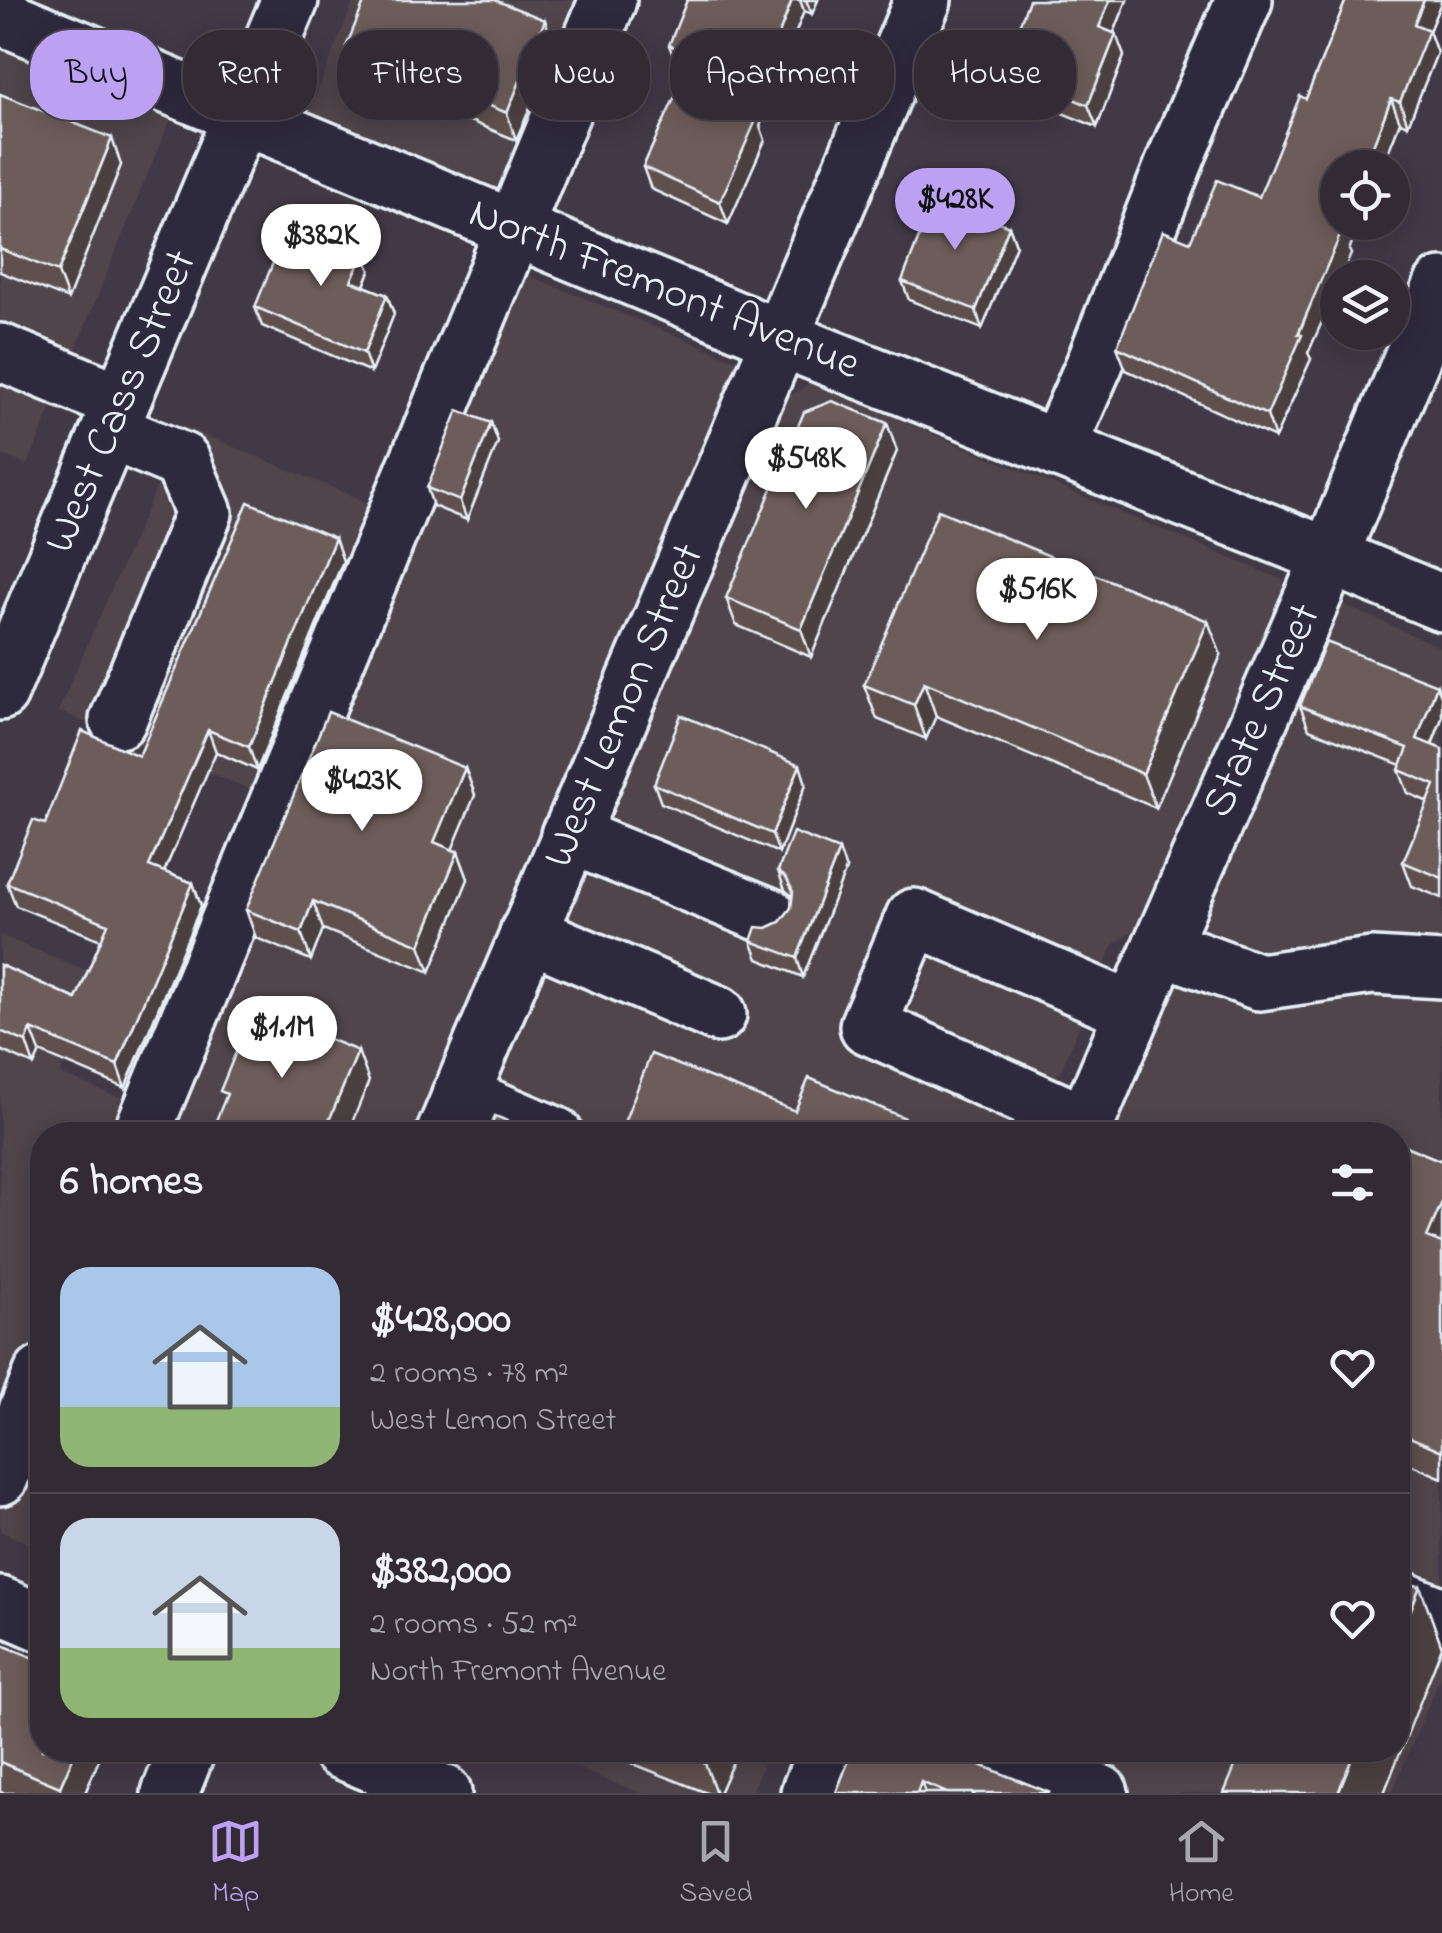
<!DOCTYPE html>
<html lang="en">
<head>
<meta charset="utf-8">
<style>
  body { margin:0; font-family:"Indie Flower",sans-serif; background:#3a333c; color:#f1f3f6; height:100vh; display:flex; flex-direction:column; font-size:38px; white-space:nowrap }
  * { box-sizing:border-box; margin:0 }
  p { font-size:32px; color:#a8a7ac }
  .icon { flex:none; width:55px; height:55px; fill:none; stroke:currentColor; stroke-width:2; stroke-linecap:round; stroke-linejoin:round }
  .map { position:relative; flex:1; overflow:hidden }
  .drawer { position:absolute; left:30px; top:1122px; width:1380px; height:640px; display:flex; flex-direction:column; background:#322b34; border-radius:40px; box-shadow:0 5px 25px #0003,0 0 0 2px #4d474f }
  .drawer>* { flex:none }
  .top-card { position:absolute; left:30px; top:30px; width:1382px; height:90px; display:flex; gap:20px }
  .controls { position:absolute; left:1320px; top:150px; display:grid; gap:20px }
  .controls a { display:grid; place-items:center; width:90px; height:90px; border-radius:50%; background:#322b34; box-shadow:0 5px 25px #0003,0 0 0 2px #4d474f; font-size:50px }
  .price { position:absolute; translate:-50% -85px; padding:0 22px; border-radius:35px; background:#fff; color:#222; font-size:32px; line-height:65px; filter:drop-shadow(0 2px 5px #0008) }
  .price::after { content:''; position:absolute; left:50%; top:60px; width:30px; height:22px; margin-left:-15px; background:inherit; clip-path:polygon(0 0,100% 0,50% 100%) }
  .price.on { background:#bca0f2; color:#111 }
  ul { padding:0; list-style:none }
  li { display:flex; align-items:center; gap:30px; height:250px; padding:0 30px }
  li+li { border-top:2px solid #4d474f }
  li span { display:grid; place-items:center; flex:none; width:280px; height:200px; border-radius:30px; color:#555 }
  li>.icon { margin-inline-start:auto }
  span .icon { width:120px; height:120px; fill:#fffc; stroke-width:1 }
  li b { font-size:42px }
  h2 { display:flex; justify-content:space-between; align-items:center; height:120px; padding:0 30px; font-size:42px }
  .tag { padding:0 35px; border-radius:40px; background:#322b34; box-shadow:0 5px 25px #0003,0 0 0 2px #4d474f; font-size:35px; line-height:90px }
  .tag.on { background:#bca0f2; color:#111 }
  .tab-bar { display:flex; justify-content:space-around; align-items:center; height:140px; border-top:2px solid #4d474f; background:#322b34; font-size:28px; color:#a8a7ac }
  .tab-bar a { display:grid; justify-items:center; gap:5px }
  .tab-bar .on { color:#bca0f2 }
  .map>svg:first-child { display:block }
  .built { fill:#4f444c }
  .lines { fill:none; stroke-linecap:round; stroke-linejoin:round }
  .minor-casing { stroke:#e8f1f8; stroke-width:62 }
  .minor { stroke:#2f2a3d; stroke-width:55 }
  .wall { fill:#5e504d; stroke:#e8f1f8; stroke-width:2.5 }
  .shaded-wall { fill:#4c413f; stroke:#e8f1f8; stroke-width:2.5 }
  .building { fill:#6d5d5a; stroke:#e8f1f8; stroke-width:2.5 }
  .labels { text-anchor:middle; dominant-baseline:central; stroke-width:8; stroke-linejoin:round; paint-order:stroke }
  .street-label { font-size:45px; fill:#e8f1f8; stroke:#2f2a3d }
</style>
</head>
<body>
<div class="map">
<svg width="1442" height="1793" viewBox="0 0 1442 1793">
  <rect width="100%" height="100%" fill="#423946"/>
  <filter id="ink" filterUnits="userSpaceOnUse"><feTurbulence type="fractalNoise" baseFrequency=".01" numOctaves="2"/><feDisplacementMap in="SourceGraphic" scale="20" xChannelSelector="R" yChannelSelector="G"/><feConvolveMatrix kernelMatrix="1 2 1 2 8 2 1 2 1" color-interpolation-filters="sRGB"/></filter>
  <g filter="url(#ink)">
    <g class="built">
      <path d="M354 0H593L513 200 307 117Z"/>
      <path d="M0 42 173 113 28 465 0 454Z"/>
      <path d="M488 259 741 362 743 370 424 1135H42V1549L0 1531V935L100 976 60 1074 138 1105 264 795 58 711 183 426 384 509Z"/>
      <path d="M811 383 1283 580V597L1157 915 1114 944 1034 1135H476L785 398Z"/>
      <path d="M1340 603 1442 648V1673L1392 1793H837L855 1750H1398V1135H1111L1325 620Z"/>
      <path d="M531 1750H769L751 1793H640Z"/>
    </g>
    <g class="lines">
      <defs>
        <g id="minor">
          <path d="M0 16 782 339 1329 556 1442 603"/>
          <path d="M0 352 121 402"/>
          <path d="M110 431 182 461 204 513 118 720"/>
          <path d="M1057 449 1094 365 1177 156 1244 0"/>
          <path d="M0 692 290 0"/>
          <path d="M569 835 769 916"/>
          <path d="M528 933 718 1014"/>
          <path d="M1161 946 1259 982 1372 966 1442 970"/>
          <path d="M460 1095 555 1135"/>
          <path d="M1086 1124 868 1026 914 917 1133 1011"/>
          <path d="M141 1135 608 0"/>
          <path d="M444 1135C602 756 766 379 923 0"/>
          <path d="M1081 1135 1161 946 1317 587 1442 286"/>
          <path d="M0 1477 42 1374"/>
          <path d="M1398 1598 1442 1616"/>
          <path d="M0 1605 42 1623"/>
          <path d="M340 1750 443 1793"/>
          <path d="M170 1793 187 1750"/>
          <path d="M809 1793 826 1750"/>
          <path d="M1003 1793 1017 1759 1100 1793"/>
        </g>
      </defs>
      <use href="#minor" class="minor-casing"/>
      <use href="#minor" class="minor"/>
    </g>
    <g class="wall">
      <path d="M717 0H818L812 14 804 11 760 126 765 140 728 224 651 189 643 167 687 71 677 67 669 45Z"/>
      <path d="M1127 0 1114 33 1124 56 1097 127 1010 92 1002 70Z"/>
      <path d="M1346 0H1442L1429 31 1437 53 1408 125 1400 122 1349 250 1351 254 1338 278V286L1308 353 1311 359 1275 438 1126 370 1117 347 1190 242 1259 197 1306 99Z"/>
      <path d="M346 47 555 48 516 140 356 74Z"/>
      <path d="M0 94 121 165 68 299 0 272Z"/>
      <path d="M1009 226 1016 245 982 329 909 300 902 281Z"/>
      <path d="M370 271 364 286 387 295 394 314 371 372 262 326 255 307Z"/>
      <path d="M491 423 498 442 467 520 433 506 427 488Z"/>
      <path d="M897 451 811 657 736 625 726 598Z"/>
      <path d="M343 561 257 770 216 752 164 872 193 883 201 906 125 1088 40 1052 34 1065 0 1050V965L76 999 101 940 16 906 7 883 45 824 139 756Z"/>
      <path d="M1221 655 1156 808 936 716 926 739 877 719 864 685Z"/>
      <path d="M1442 698V718L1432 745 1442 749V898L1412 886 1403 862 1428 802 1408 793 1399 770 1401 765 1309 729 1300 706Z"/>
      <path d="M465 768 475 795 452 849 458 852 468 879 430 972 323 929 311 960 256 938 246 910Z"/>
      <path d="M654 784H806L779 853 661 803Z"/>
      <path d="M846 869 803 977 758 959 751 941 767 928 780 922 791 908 792 896 785 890 778 871Z"/>
      <path d="M1398 1143 1442 1161V1478L1398 1459Z"/>
      <path d="M0 1644 42 1750H103L85 1793H3L0 1792Z"/>
      <path d="M598 1750H738L719 1793H707Z"/>
      <path d="M853 1750H982L976 1763 1050 1793H836Z"/>
      <path d="M1198 1750H1398L1236 1765Z"/>
    </g>
    <g class="shaded-wall">
      <path d="M792 0H800L804 11 760 126 765 140 728 224 720 202 748 114Z"/>
      <path d="M806 0H818L812 14Z"/>
      <path d="M1110 0H1127L1107 50 1099 27Z"/>
      <path d="M1424 0H1442L1429 31 1437 53 1408 125 1400 102 1414 24Z"/>
      <path d="M545 20 555 48 516 140 507 113Z"/>
      <path d="M1116 34 1124 56 1097 127 1088 105Z"/>
      <path d="M1391 99 1400 122 1382 168H1364Z"/>
      <path d="M112 138 121 165 68 299 58 272Z"/>
      <path d="M1343 222H1360L1349 250 1351 254 1341 278H1338V286L1308 353 1311 359 1275 438 1267 415Z"/>
      <path d="M1009 226 1016 245 982 329 976 310Z"/>
      <path d="M364 252 370 271 358 300 351 281Z"/>
      <path d="M387 295 394 314 371 372 364 353Z"/>
      <path d="M491 423 498 442 467 520 460 501Z"/>
      <path d="M887 423 897 451 811 657 801 629Z"/>
      <path d="M335 538 343 561 257 770 249 747Z"/>
      <path d="M1208 621 1221 655 1156 808 1143 774Z"/>
      <path d="M924 682 936 716 926 739 914 705Z"/>
      <path d="M1437 685 1442 698V718L1425 762 1417 739Z"/>
      <path d="M208 730 216 752 157 888 149 866Z"/>
      <path d="M800 765 806 784 779 853 772 834Z"/>
      <path d="M465 768 475 795 444 869 434 842Z"/>
      <path d="M839 850 846 869 803 977 797 958Z"/>
      <path d="M458 852 468 879 430 972 420 945Z"/>
      <path d="M193 883 201 906 125 1088 117 1065Z"/>
      <path d="M313 901 323 929 311 960 301 932Z"/>
      <path d="M31 1029 40 1052 34 1065 26 1042Z"/>
      <path d="M358 1051 369 1081 347 1135H323Z"/>
      <path d="M1442 1202V1260L1427 1237Z"/>
      <path d="M1420 1586 1442 1647 1384 1793H1338L1355 1750H1398V1643Z"/>
      <path d="M76 1750H103L85 1793H62L60 1787Z"/>
      <path d="M711 1750H738L719 1793H716L705 1763Z"/>
      <path d="M937 1750H982L964 1793Z"/>
      <path d="M921 1782 925 1793H917Z"/>
    </g>
    <g class="building">
      <path d="M365 0H495L545 20 507 113 346 47Z"/>
      <path d="M687 0H792L748 114 757 118 720 202 643 167 694 55 669 45Z"/>
      <path d="M1029 0H1110L1099 27 1116 34 1088 105 1002 70Z"/>
      <path d="M1346 0H1424L1414 24 1429 30 1400 102 1391 99 1364 168H1338V222H1343L1340 230 1342 231 1298 334 1302 335 1267 415 1117 347 1163 231 1190 242 1217 180 1259 197 1300 96 1306 99Z"/>
      <path d="M0 94 112 138 58 272 0 249Z"/>
      <path d="M935 196 1009 226 976 310 902 281Z"/>
      <path d="M290 221 364 252 351 281 387 295 364 353 255 307Z"/>
      <path d="M832 401 887 423 801 629 726 598 804 412Z"/>
      <path d="M458 410 491 423 460 501 427 488Z"/>
      <path d="M248 502 335 538 249 747 208 730 149 866 193 883 117 1065 31 1029 26 1042 0 1031V965L76 999 108 924 7 883 33 820 45 824 82 731 139 756Z"/>
      <path d="M938 510 1208 621 1143 774 924 682 914 705 864 685Z"/>
      <path d="M1326 642 1437 685 1417 739 1442 749V878L1403 862 1435 785 1399 770 1408 748 1300 706Z"/>
      <path d="M328 712 465 768 434 842 458 852 420 945 313 901 301 932 246 910Z"/>
      <path d="M681 715 800 765 772 834 654 784Z"/>
      <path d="M793 832 839 850 797 958 751 941 756 927 767 928 780 922 791 908 793 892 787 879 778 871Z"/>
      <path d="M254 1008 358 1051 323 1135H210L227 1094 220 1091Z"/>
      <path d="M651 1054 795 1111 809 1078 946 1135H619Z"/>
      <path d="M495 1116 544 1135H488Z"/>
      <path d="M1398 1143 1442 1161V1202L1427 1237 1442 1243V1451L1398 1432Z"/>
      <path d="M1398 1580 1408 1584 1420 1586 1398 1643Z"/>
      <path d="M0 1644 42 1661V1750H76L60 1787 0 1762Z"/>
      <path d="M671 1750H711L705 1763Z"/>
      <path d="M853 1750H943L1050 1793H947L921 1782 917 1793H836Z"/>
      <path d="M1242 1750H1355L1338 1793H1224Z"/>
    </g>
  </g>
  <g class="labels">
    <g class="street-label">
      <text transform="translate(664 290) rotate(22)">North Fremont Avenue</text>
      <text transform="translate(122 402) rotate(-67)">West Cass Street</text>
      <text transform="translate(625 706) rotate(-67)">West Lemon Street</text>
      <text transform="translate(1263 711) rotate(-66)">State Street</text>
    </g>
  </g>
</svg>
<div class="controls">
<a><svg class="icon" aria-label="locate" viewBox="0 0 24 24"><circle cx="12" cy="12" r="6"/><path d="M12 2v4M12 18v4M2 12h4M18 12h4"/></svg></a>
<a><svg class="icon" aria-label="layers" viewBox="0 0 24 24"><path d="M12 4l9 5-9 5-9-5zM3 14l9 5 9-5"/></svg></a>
</div>
<b class="price on" style="left:955px;top:253px">$428K</b>
<b class="price" style="left:321px;top:289px">$382K</b>
<b class="price" style="left:806px;top:512px">$548K</b>
<b class="price" style="left:1037px;top:643px">$516K</b>
<b class="price" style="left:362px;top:834px">$423K</b>
<b class="price" style="left:282px;top:1081px">$1.1M</b>
<div class="top-card">
<a class="tag on">Buy</a>
<a class="tag">Rent</a>
<a class="tag">Filters</a>
<a class="tag">New</a>
<a class="tag">Apartment</a>
<a class="tag">House</a>
</div>
<section class="drawer">
<h2>6 homes<svg class="icon" aria-label="filters" viewBox="0 0 24 24"><path d="M4 7h16M4 17h16"/><circle cx="9" cy="7" r="2"/><circle cx="15" cy="17" r="2"/></svg></h2>
<ul>
<li><span style="background:linear-gradient(#a9c7e8 70%,#8fb573 0)"><svg class="icon" aria-label="home" viewBox="0 0 24 24"><path d="M3 11l9-7 9 7M6 9v11h12V9"/></svg></span><div><b>$428,000</b><p>2 rooms · 78 m²</p><p>West Lemon Street</p></div><svg class="icon" aria-label="heart" viewBox="0 0 24 24"><path d="M12 20l-8-8c-3-5 5-10 8-4 3-6 11-1 8 4z"/></svg></li>
<li><span style="background:linear-gradient(#c9d6e8 65%,#8fb573 0)"><svg class="icon" aria-label="home" viewBox="0 0 24 24"><path d="M3 11l9-7 9 7M6 9v11h12V9"/></svg></span><div><b>$382,000</b><p>2 rooms · 52 m²</p><p>North Fremont Avenue</p></div><svg class="icon" aria-label="heart" viewBox="0 0 24 24"><path d="M12 20l-8-8c-3-5 5-10 8-4 3-6 11-1 8 4z"/></svg></li>
</ul>
</section>
</div>
<nav class="tab-bar">
<a class="on"><svg class="icon" aria-label="map" viewBox="0 0 24 24"><path d="M3 6l6-2 6 2 6-2v14l-6 2-6-2-6 2zM9 4v14M15 6v14"/></svg>Map</a>
<a><svg class="icon" aria-label="saved" viewBox="0 0 24 24"><path d="M7 4h10v16l-5-4-5 4z"/></svg>Saved</a>
<a><svg class="icon" aria-label="home" viewBox="0 0 24 24"><path d="M3 11l9-7 9 7M6 9v11h12V9"/></svg>Home</a>
</nav>
</body>
</html>
